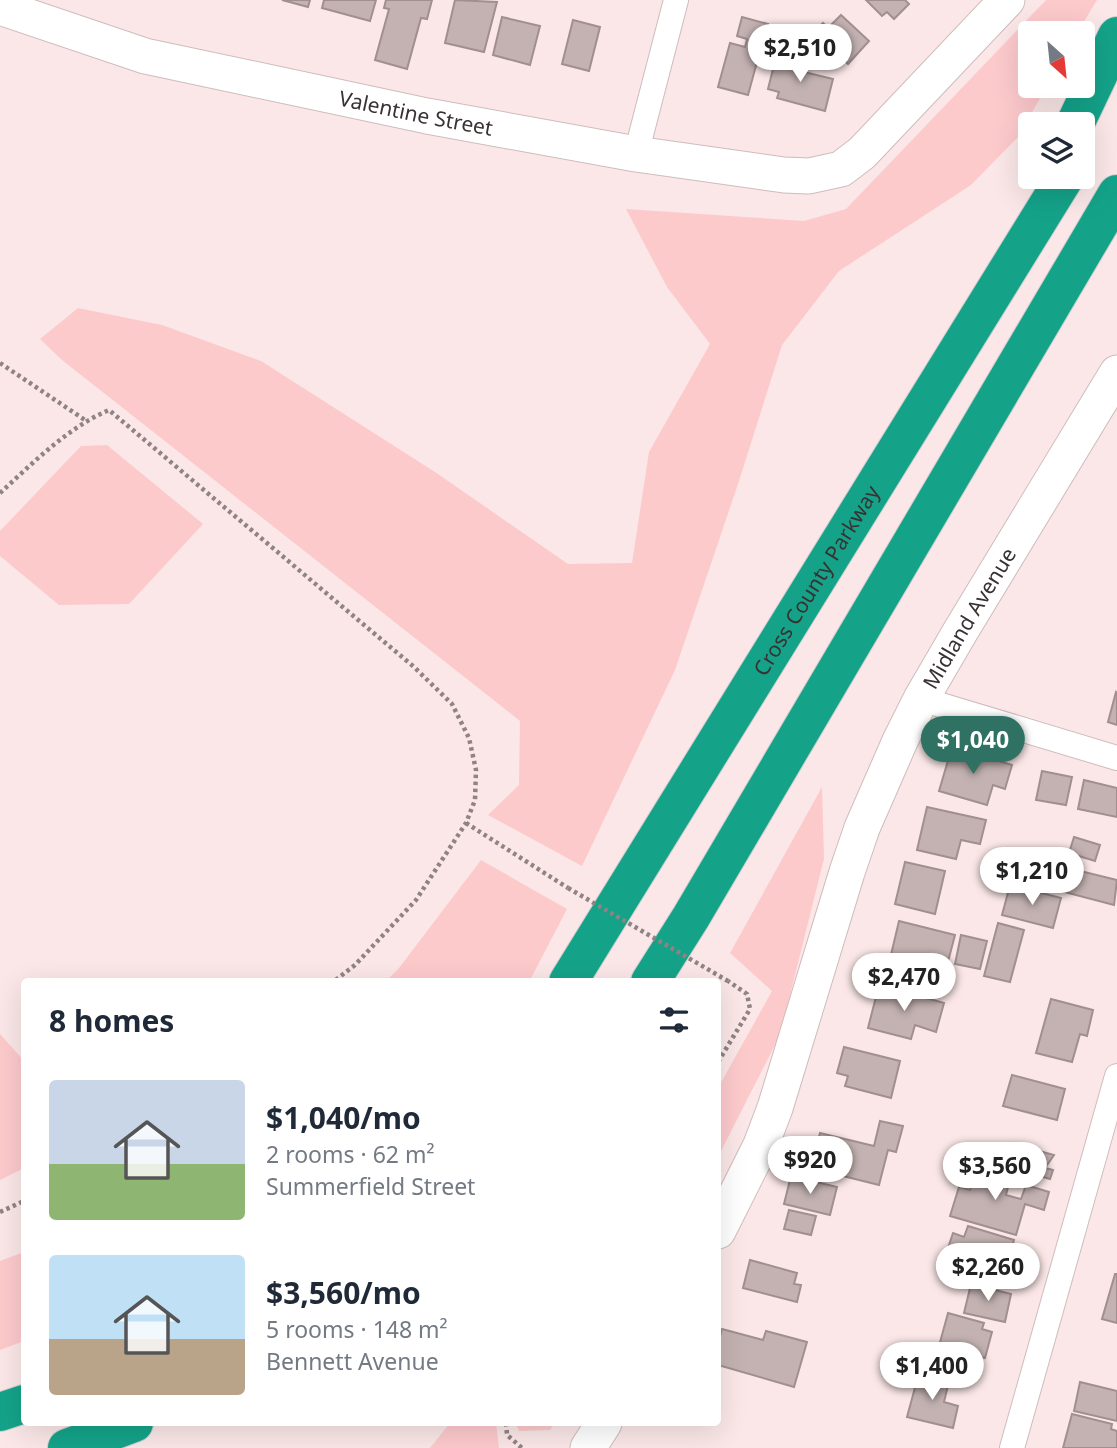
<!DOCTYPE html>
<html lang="en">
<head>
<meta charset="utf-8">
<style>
  body { margin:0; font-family:"Noto Sans",sans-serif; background:#f6f6f7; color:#1f2937; height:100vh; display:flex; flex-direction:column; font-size:26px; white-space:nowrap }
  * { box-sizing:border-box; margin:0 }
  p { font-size:23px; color:#747a83 }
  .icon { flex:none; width:38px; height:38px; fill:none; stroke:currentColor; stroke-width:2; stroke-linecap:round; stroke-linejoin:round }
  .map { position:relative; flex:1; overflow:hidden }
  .side { position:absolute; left:21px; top:978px; width:700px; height:448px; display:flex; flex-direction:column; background:#fff; border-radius:7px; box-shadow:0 7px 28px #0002 }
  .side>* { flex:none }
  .needle { width:46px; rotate:153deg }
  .controls { position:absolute; left:1018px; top:21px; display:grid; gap:14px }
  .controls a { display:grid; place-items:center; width:77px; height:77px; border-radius:7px; background:#fff; box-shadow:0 7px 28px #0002; font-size:35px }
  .price { position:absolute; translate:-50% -60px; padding:0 16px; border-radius:24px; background:#fff; color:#222; font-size:23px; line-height:46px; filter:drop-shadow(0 2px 4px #0008) }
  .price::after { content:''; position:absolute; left:50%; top:42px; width:21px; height:16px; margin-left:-10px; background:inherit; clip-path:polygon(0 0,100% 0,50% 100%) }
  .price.current { background:#2f7162; color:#fff }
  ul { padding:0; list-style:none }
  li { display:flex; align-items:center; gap:21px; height:175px; padding:0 28px }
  li span { display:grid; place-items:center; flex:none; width:196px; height:140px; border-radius:7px; color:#555 }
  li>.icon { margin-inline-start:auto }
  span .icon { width:84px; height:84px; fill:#fffc; stroke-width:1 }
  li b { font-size:30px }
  h2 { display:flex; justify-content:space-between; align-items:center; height:84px; padding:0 28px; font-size:30px }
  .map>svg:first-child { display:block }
  .green { fill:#fdcacc }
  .building { fill:#c4b2b2; stroke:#a18f8f; stroke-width:2 }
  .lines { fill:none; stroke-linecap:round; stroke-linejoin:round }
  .street-casing { stroke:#cfbcbc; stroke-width:26 }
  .secondary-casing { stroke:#cfbcbc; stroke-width:37 }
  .highway-casing { stroke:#cfcece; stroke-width:40 }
  .path { stroke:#908383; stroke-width:4.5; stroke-dasharray:3.5 3.5; stroke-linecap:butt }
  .street { stroke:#fff; stroke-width:24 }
  .secondary { stroke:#fff; stroke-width:35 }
  .highway { stroke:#14a389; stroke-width:38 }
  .path-bridge { stroke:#908383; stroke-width:4.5; stroke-dasharray:3.5 3.5; stroke-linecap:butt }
  .labels { text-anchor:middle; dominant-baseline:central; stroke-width:5; stroke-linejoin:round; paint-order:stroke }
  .street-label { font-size:21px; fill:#393232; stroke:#fff }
</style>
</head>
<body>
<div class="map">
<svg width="1117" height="1448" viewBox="0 0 1117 1448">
  <rect width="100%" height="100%" fill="#fbe7e7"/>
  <g class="green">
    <path d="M1046 0H1097L1077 33H1031V86H1047L1018 137 971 185 839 271 782 345 739 481 675 670 582 866 488 815 519 785 520 721 62 360 40 339 78 308 162 325 261 361 435 472 568 564 632 563 649 452 710 344 667 287 626 209 804 221 846 209Z"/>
    <path d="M107 445 203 524 129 604 59 605 0 556V531L81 446Z"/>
    <path d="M822 787 824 859 780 1035 718 1157V1088L772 991 730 953Z"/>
    <path d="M481 860 567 909 529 982H385L399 968Z"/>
    <path d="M0 1034 24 1061V1168L0 1180Z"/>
    <path d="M24 1252V1341L0 1350V1261Z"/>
    <path d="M450 1423H496L499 1448H430Z"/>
    <path d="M515 1423H555L550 1430 519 1431Z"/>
  </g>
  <g class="building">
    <path d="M282 0H310L308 7Z"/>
    <path d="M324 0H376L370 21 322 8Z"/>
    <path d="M386 0H432L427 19 421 18 407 69 375 60 389 9 384 8Z"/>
    <path d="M455 0 497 2 484 52 445 43Z"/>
    <path d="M866 0H905L909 4 894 19 887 12 882 16Z"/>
    <path d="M841 15 869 41 848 64 838 54 834 57 811 35 823 23 828 28Z"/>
    <path d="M502 17 540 26 530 65 493 55Z"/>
    <path d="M742 17 768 24 763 43 757 42 755 50 760 51 748 95 718 87 730 43 745 47 747 39 737 36Z"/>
    <path d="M573 20 600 27 589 71 562 64Z"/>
    <path d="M789 53 808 58 804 72 833 79 825 111 777 98 779 92 768 89 775 61 786 64Z"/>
    <path d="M1116 692 1117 693V725L1108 722Z"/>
    <path d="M952 747 1012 765 1005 789 993 785 987 805 939 791Z"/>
    <path d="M1042 771 1072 777 1066 805 1036 800Z"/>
    <path d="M1084 780 1117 788V817L1078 809Z"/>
    <path d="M927 807 986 820 980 844 961 840 956 859 917 850Z"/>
    <path d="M1074 837 1100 845 1095 861 1069 853Z"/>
    <path d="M905 862 945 871 935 914 895 904Z"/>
    <path d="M1064 867 1117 880 1114 905 1057 890Z"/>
    <path d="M1010 885 1061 898 1053 928 1002 915Z"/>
    <path d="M899 921 955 935 945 973 890 959Z"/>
    <path d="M998 923 1024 930 1010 982 984 976Z"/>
    <path d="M961 935 987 941 980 969 955 964Z"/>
    <path d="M879 985 944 1003 936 1032 915 1025 911 1039 868 1028Z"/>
    <path d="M1051 999 1093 1010 1087 1036 1080 1034 1072 1062 1036 1053Z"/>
    <path d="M844 1047 900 1061 891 1098 845 1086 848 1076 837 1073Z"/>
    <path d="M1012 1075 1065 1089 1057 1120 1003 1106Z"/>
    <path d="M880 1121 903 1126 896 1152 888 1150 879 1185 811 1168 820 1133 874 1146Z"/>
    <path d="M1011 1143 1054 1155 1045 1168 1053 1170 1050 1179 1004 1166Z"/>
    <path d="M977 1165 1011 1175 1006 1195 1021 1199 1026 1185 1049 1192 1044 1210 1025 1204 1016 1235 950 1216 959 1187 970 1190Z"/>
    <path d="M791 1176 837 1187 830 1215 784 1204Z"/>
    <path d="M789 1210 816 1216 811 1235 784 1229Z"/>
    <path d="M968 1226 1014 1240 1001 1284 963 1272 968 1257 947 1251 953 1233 964 1237Z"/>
    <path d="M750 1260 797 1273 794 1284 801 1285 797 1302 743 1288Z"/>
    <path d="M1115 1274H1117V1323L1102 1319Z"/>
    <path d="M971 1284 1011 1294 1005 1322 964 1313Z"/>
    <path d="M948 1313 984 1323 982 1329 992 1332 985 1358 939 1346Z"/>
    <path d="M722 1329 763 1340 766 1331 807 1342 794 1387 718 1365V1344Z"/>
    <path d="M919 1373 949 1381 944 1402 958 1406 953 1428 907 1417Z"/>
    <path d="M1080 1382 1117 1391V1421L1074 1411Z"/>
    <path d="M1072 1414 1112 1424 1111 1429 1117 1431V1448H1063Z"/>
  </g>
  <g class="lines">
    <defs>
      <g id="street">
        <path d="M636 154 676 0"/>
        <path d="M921 699 1117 758"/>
        <path d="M1012 1448 1117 1076"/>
      </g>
      <g id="secondary">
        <path id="s1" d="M0 7 145 56 427 116 636 154 784 175 809 176 841 169 862 153 1007 0"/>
        <path id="s2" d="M718 1231 761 1145 775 1108 847 872 862 828 900 741 921 699 960 632 1117 373"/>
        <path d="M588 1448 604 1423"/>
      </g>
      <g id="highway">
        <path d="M1075 124 1117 36"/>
        <path id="s3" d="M568 982 1065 177"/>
        <path d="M650 982 691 917 1117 194"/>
        <path d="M0 1412 24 1404"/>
        <path d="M67 1448 134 1423"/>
      </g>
    </defs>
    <use href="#street" class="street-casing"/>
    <use href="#secondary" class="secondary-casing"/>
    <use href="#highway" class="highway-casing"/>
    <g class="path">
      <path d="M0 363 85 420"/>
      <path d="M0 493C33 463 67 428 109 410L414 667 452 704 469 738 476 770 475 800 466 823 416 900 355 965 333 982"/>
      <path d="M466 823 568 888"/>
      <path d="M718 1062 750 1009 747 994 728 981"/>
      <path d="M0 1212 24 1201"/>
      <path d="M506 1423 507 1435 522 1448"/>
    </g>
    <use href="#street" class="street"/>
    <use href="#secondary" class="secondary"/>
    <use href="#highway" class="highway"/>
    <path class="path-bridge" d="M568 888 728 981"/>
  </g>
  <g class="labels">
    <g class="street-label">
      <text stroke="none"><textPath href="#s1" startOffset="430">Valentine Street</textPath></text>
      <text stroke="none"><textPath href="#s3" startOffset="472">Cross County Parkway</textPath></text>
      <text stroke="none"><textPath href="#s2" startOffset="665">Midland Avenue</textPath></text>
    </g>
  </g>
</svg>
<div class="controls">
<a><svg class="needle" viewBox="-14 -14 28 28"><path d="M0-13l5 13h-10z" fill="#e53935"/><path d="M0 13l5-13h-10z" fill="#747a83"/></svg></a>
<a><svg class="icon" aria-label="layers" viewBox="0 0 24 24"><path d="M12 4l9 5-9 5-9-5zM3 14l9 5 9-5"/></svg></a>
</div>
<b class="price" style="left:800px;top:84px">$2,510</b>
<b class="price current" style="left:973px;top:776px">$1,040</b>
<b class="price" style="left:1032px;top:907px">$1,210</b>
<b class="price" style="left:904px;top:1013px">$2,470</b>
<b class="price" style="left:810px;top:1196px">$920</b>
<b class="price" style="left:995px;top:1202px">$3,560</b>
<b class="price" style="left:988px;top:1303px">$2,260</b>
<b class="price" style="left:932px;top:1402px">$1,400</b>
<section class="side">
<h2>8 homes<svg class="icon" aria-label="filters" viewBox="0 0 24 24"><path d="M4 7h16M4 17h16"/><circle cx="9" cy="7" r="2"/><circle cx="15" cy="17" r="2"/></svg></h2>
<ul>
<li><span style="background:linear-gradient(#c9d6e8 60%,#8fb573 0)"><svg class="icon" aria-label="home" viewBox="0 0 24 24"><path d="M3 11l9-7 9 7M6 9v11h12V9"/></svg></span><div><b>$1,040/mo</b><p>2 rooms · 62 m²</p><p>Summerfield Street</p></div></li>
<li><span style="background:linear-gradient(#bfe0f5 60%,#b9a48a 0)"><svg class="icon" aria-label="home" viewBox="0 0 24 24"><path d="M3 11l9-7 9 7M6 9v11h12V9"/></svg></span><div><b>$3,560/mo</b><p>5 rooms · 148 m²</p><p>Bennett Avenue</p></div></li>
</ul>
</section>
</div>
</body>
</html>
